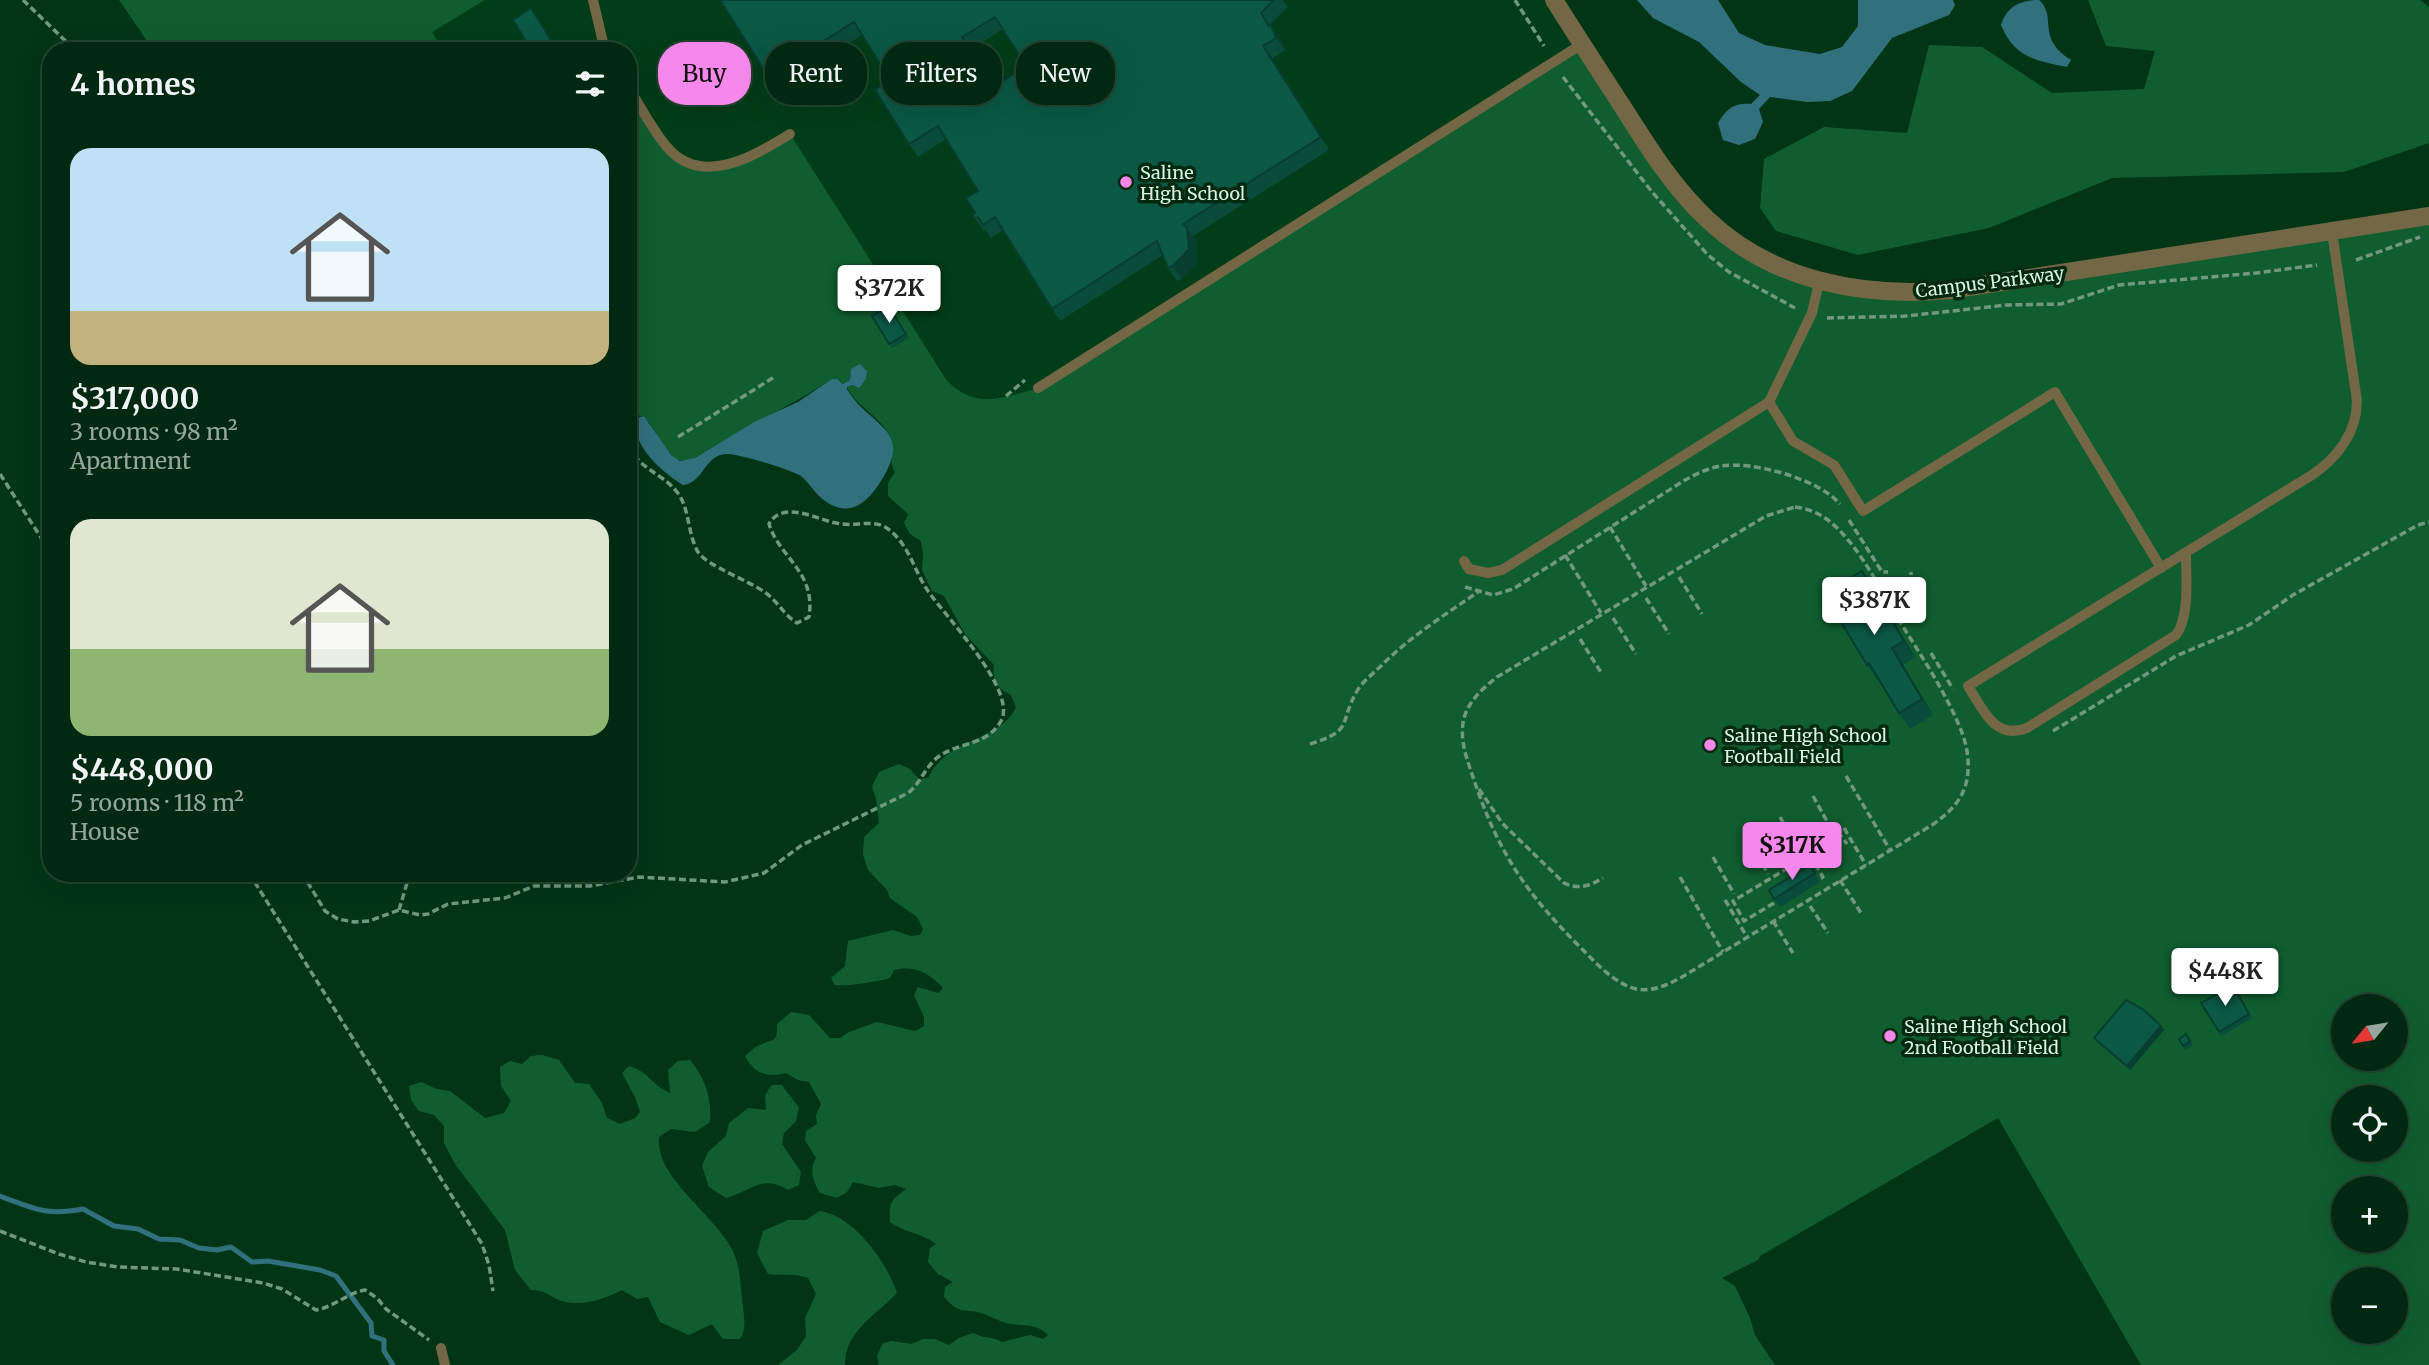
<!DOCTYPE html>
<html lang="en">
<head>
<meta charset="utf-8">
<style>
  body { margin:0; font-family:Merriweather,serif; background:#0f341e; color:#f1f3f6; height:100vh; display:flex; flex-direction:column; font-size:26px; white-space:nowrap }
  * { box-sizing:border-box; margin:0 }
  p { font-size:23px; color:#96a69f }
  .icon { flex:none; width:38px; height:38px; fill:none; stroke:currentColor; stroke-width:2; stroke-linecap:round; stroke-linejoin:round }
  .map { position:relative; flex:1; overflow:hidden }
  .details { position:absolute; left:42px; top:42px; width:595px; height:840px; display:flex; flex-direction:column; background:#012810; border-radius:28px; box-shadow:0 7px 28px #0002,0 0 0 2px #234430 }
  .details>* { flex:none }
  .hud { position:absolute; left:658px; top:42px; width:665px; height:63px; display:flex; gap:14px }
  .needle { width:46px; rotate:240deg }
  .controls { position:absolute; left:2331px; top:994px; display:grid; gap:14px }
  .controls a { display:grid; place-items:center; width:77px; height:77px; border-radius:50%; background:#012810; box-shadow:0 7px 28px #0002,0 0 0 2px #234430; font-size:35px }
  .price { position:absolute; translate:-50% -60px; padding:0 16px; border-radius:7px; background:#fff; color:#222; font-size:23px; line-height:46px; filter:drop-shadow(0 2px 4px #0008) }
  .price::after { content:''; position:absolute; left:50%; top:42px; width:21px; height:16px; margin-left:-10px; background:inherit; clip-path:polygon(0 0,100% 0,50% 100%) }
  .price.active { background:#f788eb; color:#111 }
  ul { padding:0; list-style:none }
  li { display:grid; align-content:center; gap:14px; height:371px; padding:0 28px }
  li span { display:grid; place-items:center; height:217px; border-radius:21px; color:#555 }
  li>.icon { margin-inline-start:auto }
  span .icon { width:126px; height:126px; fill:#fffc; stroke-width:1 }
  li b { font-size:30px }
  h2 { display:flex; justify-content:space-between; align-items:center; height:84px; padding:0 28px; font-size:30px }
  .pill { padding:0 24px; border-radius:28px; background:#012810; box-shadow:0 7px 28px #0002,0 0 0 2px #234430; font-size:24px; line-height:63px }
  .pill.active { background:#f788eb; color:#111 }
  .map>svg:first-child { display:block }
  .built { fill:#003d18 }
  .green { fill:#105e2f; fill-rule:evenodd }
  .water { fill:#30717d }
  .lines { fill:none; stroke-linecap:round; stroke-linejoin:round }
  .stream { stroke:#30717d; stroke-width:5 }
  .path { stroke:#72987f; stroke-width:3.5; stroke-dasharray:7 3.5; stroke-linecap:butt }
  .service { stroke:#736745; stroke-width:10 }
  .minor { stroke:#736745; stroke-width:18 }
  .wall { fill:#094c3b; fill-rule:evenodd }
  .shaded-wall { fill:#083e30 }
  .building { fill:#0b5845; stroke:#083e30; stroke-width:2; fill-rule:evenodd }
  .poi-dot { fill:#f788eb; stroke:#042911; stroke-width:2.5 }
  .labels { text-anchor:middle; dominant-baseline:central; stroke-width:7; stroke-linejoin:round; paint-order:stroke }
  .poi-label { font-size:18px; fill:#d9f3de; stroke:#042911; text-anchor:start }
  .street-label { font-size:18px; fill:#d9f3de; stroke:#042911 }
</style>
</head>
<body>
<div class="map">
<svg width="2429" height="1365" viewBox="0 0 2429 1365">
  <rect width="100%" height="100%" fill="#013516"/>
  <path class="built" d="M485 0H1554L1582 44 1038 388 1015 394 980 399 965 395 953 387 895 301 729 165 678 158 628 87V51H444L431 32Z"/>
  <g class="green">
    <path d="M119 0H485L432 32 444 51H154Z"/>
    <path d="M2088 0H2420L2429 7V143L2344 172 2112 178 1989 228 1858 255 1776 231 1760 208 1764 159 1824 127 1907 133 1929 45 1982 47 2052 93 2144 89 2155 51 2106 46Z"/>
    <path d="M1582 44 1660 163 1760 257 1889 293 2429 216V1365H2141L1998 1118 1760 1256 1758 1260 1722 1278 1735 1286 1750 1318 1755 1335 1775 1365H879L877 1356 883 1343 892 1341 911 1344 923 1339H935L949 1345 959 1338 973 1333C983 1339 993 1336 1002 1342L1030 1335 1043 1339 1048 1335C1037 1324 1026 1326 1011 1324 1002 1323 993 1317 984 1314 964 1307 962 1317 944 1297L945 1287 953 1282 938 1274 928 1262 930 1248 936 1244C922 1233 905 1233 890 1222 889 1201 891 1201 906 1189L895 1185 879 1188 853 1182 847 1192 837 1198 820 1193C813 1181 809 1170 816 1158L805 1140 806 1131 817 1124 816 1115 821 1104 809 1082 798 1080 786 1073C768 1078 754 1074 745 1056 750 1052 754 1047 760 1045 774 1039 778 1042 777 1024L791 1012 809 1015 830 1038H840L849 1032 877 1022 915 1031 924 1026V1017L914 995 918 987 938 993 943 988C931 974 913 964 894 970L890 978C882 981 844 987 835 985L831 978 845 966 848 941 893 930 911 936 920 935 923 929 917 917 890 898 887 890 868 870 863 855 864 837 879 823 876 798 872 787 879 772 899 764 910 769 919 779 928 778C945 743 980 744 1006 721 1010 718 1013 712 1016 708L1011 695C997 688 992 681 994 665L965 634 944 596 932 591 922 570 923 553 921 541 910 534 904 523 908 514 888 496V483L895 472C887 460 896 447 889 434 878 415 856 406 847 387L852 385 859 388 850 374V380L843 384 840 381 832 379C788 408 740 429 695 458 690 459 684 462 679 460 667 456 654 427 644 416H640L628 399V87L678 158 718 167 790 134 946 379C973 410 1003 398 1038 388ZM2343 1006H2396V1059H2343ZM2343 1097H2396V1150H2343ZM2343 1188H2396V1241H2343ZM2343 1279H2396V1332H2343Z"/>
    <path d="M542 1055 559 1060 575 1083 589 1084 602 1103 607 1118 620 1124 635 1118 640 1112 635 1097 622 1073 629 1066C650 1072 650 1084 670 1093L668 1070 678 1061 690 1060C705 1078 712 1098 710 1122L695 1132 671 1129 659 1137C655 1178 716 1215 733 1251 740 1266 740 1282 742 1298 743 1313 748 1326 740 1339H723L712 1324 689 1335 660 1322 648 1297 637 1299 622 1290C604 1299 583 1307 562 1301 549 1297 547 1290 531 1290L515 1270 505 1230 455 1164 444 1143V1126L434 1115 419 1111 411 1100 409 1086 421 1082 437 1089 450 1091 485 1118 504 1113 511 1101 501 1086 500 1067 510 1061 522 1064 531 1056Z"/>
    <path d="M772 1085H782L799 1108 796 1121 784 1133 782 1144 801 1172 799 1185 788 1190C760 1174 753 1191 726 1198L709 1187 702 1166 708 1152 726 1136 729 1123 748 1108 766 1110 765 1095Z"/>
    <path d="M820 1211C854 1216 887 1262 897 1293 877 1314 844 1332 845 1365H778L797 1350 806 1336 805 1318 816 1294 808 1278C795 1273 782 1276 768 1274L757 1253 763 1231 788 1220H806Z"/>
  </g>
  <g class="water">
    <path d="M1637 0H1718L1739 33 1765 45 1820 54 1842 47 1858 26V0H1953L1955 5 1949 15 1892 38 1852 91 1830 101 1807 102 1770 97 1759 109 1763 122 1755 139 1739 145 1723 140 1718 123C1726 109 1735 102 1751 104L1760 95 1741 82 1699 42 1653 18Z"/>
    <path d="M2039 0C2058 17 2035 37 2071 60L2067 67C2035 60 2015 58 2001 25 2007 6 2020 0 2039 0Z"/>
    <path d="M860 364 867 371 866 379 859 388 852 385 847 387V389C871 430 918 427 877 487 861 510 842 517 819 496 813 490 808 482 801 476 790 469 742 455 729 454 705 452 704 483 683 485 663 473 629 444 637 418L644 416 671 455 680 461 695 458 756 421 798 402 832 379H837L843 384 850 380 851 369Z"/>
  </g>
  <g class="lines">
    <path class="stream" d="M0 1196C35 1209 45 1216 83 1209L114 1226 138 1229 159 1239 180 1240 199 1248 217 1250 231 1247 252 1262 268 1261 320 1270 336 1276 371 1323 372 1336 384 1340V1351L393 1365"/>
    <g class="path">
      <path d="M23 0 76 51"/>
      <path d="M1515 0 1544 46"/>
      <path d="M1563 77 1652 192 1708 255 1729 272 1795 308"/>
      <path d="M2356 260 2420 237"/>
      <path d="M1827 318 1906 316 2007 305 2061 304 2119 285 2256 273 2317 265"/>
      <path d="M1006 396 1025 380"/>
      <path d="M628 410V413"/>
      <path d="M678 437 776 376"/>
      <path d="M0 474 51 553"/>
      <path d="M1795 507C1812 509 1825 516 1837 528 1862 552 1879 587 1897 617 1918 651 1942 686 1958 723 1965 738 1969 754 1968 770 1967 796 1952 811 1932 825L1682 977C1667 985 1653 992 1636 989 1614 983 1597 964 1581 948 1526 893 1499 854 1474 780 1468 762 1460 743 1463 723 1466 703 1482 689 1497 677L1766 516Z"/>
      <path d="M1849 520 1882 572H1888"/>
      <path d="M1610 527 1646 586"/>
      <path d="M1565 555 1601 613"/>
      <path d="M1679 577 1702 614"/>
      <path d="M1465 587 1493 595 1513 589 1685 480C1696 474 1708 468 1721 466 1753 461 1819 479 1840 504"/>
      <path d="M1646 598 1669 634"/>
      <path d="M1613 618 1636 654"/>
      <path d="M1899 621 1911 613V572"/>
      <path d="M1580 639 1602 674"/>
      <path d="M1931 653 1953 689"/>
      <path d="M2053 731 2176 656 2249 625 2293 595 2418 525 2429 522"/>
      <path d="M1310 744C1355 730 1338 724 1357 691 1363 681 1375 672 1383 664 1410 637 1446 614 1478 592"/>
      <path d="M1846 776 1890 850"/>
      <path d="M1479 789 1502 823 1564 883C1579 890 1589 886 1603 878"/>
      <path d="M1813 796 1834 834"/>
      <path d="M1780 817 1801 854"/>
      <path d="M1844 828 1866 865"/>
      <path d="M1747 837 1768 874"/>
      <path d="M1810 855 1823 877 1819 879"/>
      <path d="M1713 857 1734 894"/>
      <path d="M249 873 482 1244 489 1265 493 1291"/>
      <path d="M302 873 325 911 338 919 354 922 369 921 399 910 420 915 428 914 448 904 505 898 534 886H590L639 877 725 882 764 873 802 845 908 793C921 783 925 767 938 757 958 742 987 746 1001 721 1018 691 945 616 928 591 914 571 909 544 888 529 876 519 857 526 842 524 824 522 809 512 790 512 781 512 773 516 769 524 780 559 816 571 809 617L797 623C784 615 778 602 766 593 750 581 707 566 698 552 687 533 690 508 677 492 660 471 640 471 628 444"/>
      <path d="M1680 877 1723 952"/>
      <path d="M1840 880 1861 913"/>
      <path d="M1725 900 1747 937"/>
      <path d="M1774 903 1744 921 1733 901 1841 836 1847 844"/>
      <path d="M1810 906 1828 933"/>
      <path d="M399 910 410 873"/>
      <path d="M1773 921 1793 953"/>
      <path d="M0 1231 59 1254 86 1262 118 1267 177 1269 263 1283 282 1289 316 1310C334 1307 347 1293 365 1290L377 1298 386 1309 429 1340"/>
    </g>
    <g class="service">
      <path d="M593 0 605 51"/>
      <path d="M628 87C641 107 652 129 667 147 702 188 754 156 790 134"/>
      <path d="M1038 388 1582 44"/>
      <path d="M1769 402 1812 313 1819 282"/>
      <path d="M2186 553C2186 576 2190 617 2176 635L2027 728C1995 741 1982 708 1968 686L2312 475C2337 458 2357 433 2357 401L2332 232"/>
      <path d="M1464 561 1469 569 1488 573 1502 570 1769 402 1793 441 1834 465 1863 511 2055 392 2161 568"/>
      <path d="M441 1348 445 1365"/>
    </g>
    <path class="minor" d="M1554 0C1578 38 1602 75 1626 112 1650 150 1674 188 1707 219 1772 281 1863 298 1950 290L2429 216"/>
  </g>
  <g class="wall">
    <path d="M720 0H1283L1288 7 1269 25 1279 37 1285 50 1272 59 1329 150 1193 236 1196 240 1198 262 1182 279 1177 281 1168 268 1163 255 1060 321 1003 230 991 238 986 230 984 231 972 214 975 213 978 191 946 139 918 157 909 144 890 80 862 35 777 89ZM1003 29 1026 66 994 86 971 50Z"/>
    <path d="M531 8 557 49 555 51H532Z"/>
    <path d="M888 306 909 338 892 348 872 316Z"/>
    <path d="M1862 571 1873 587 1915 657 1903 665 1933 715 1910 729 1899 713 1880 680 1878 681 1867 665Z"/>
    <path d="M1810 865 1820 882 1780 907 1769 890Z"/>
    <path d="M2236 989 2252 1018 2221 1036 2219 1032Z"/>
    <path d="M2161 1026 2164 1030 2130 1070 2097 1042 2094 1038Z"/>
    <path d="M2186 1034 2193 1045 2186 1050 2179 1039Z"/>
  </g>
  <g class="shaded-wall">
    <path d="M1271 25 1279 37 1285 50 1276 38Z"/>
    <path d="M1187 228 1196 240 1198 262 1182 279 1173 266Z"/>
    <path d="M1862 571 1873 587 1915 657 1904 641Z"/>
    <path d="M1892 648 1903 665 1933 715 1922 699Z"/>
    <path d="M2161 1026 2164 1030 2130 1070 2127 1066Z"/>
  </g>
  <g class="building">
    <path d="M720 0H1274L1261 13 1269 26 1271 25 1276 38 1263 46 1321 137 1183 224 1187 228 1189 249 1173 266 1168 268 1157 241 1052 309 995 217 983 225 978 217 975 219 972 214 975 213 966 198 978 191 938 126 909 144 875 90 890 80 854 22 768 76ZM995 17 1026 66 993 87 962 37Z"/>
    <path d="M531 8 554 45 545 51H532L513 20Z"/>
    <path d="M888 306 906 334 889 344 872 316Z"/>
    <path d="M1862 571 1904 641 1892 648 1922 699 1899 713 1869 663 1867 665 1824 594Z"/>
    <path d="M1810 865 1815 873 1774 899 1769 890Z"/>
    <path d="M2233 985 2249 1014 2219 1032 2201 1003Z"/>
    <path d="M2126 1000 2144 1010 2161 1026 2127 1066 2094 1038Z"/>
    <path d="M2186 1034 2190 1041 2183 1046 2179 1039Z"/>
  </g>
  <g class="poi-dot">
    <circle cx="1126" cy="182" r="7"/>
    <circle cx="1710" cy="745" r="7"/>
    <circle cx="1890" cy="1036" r="7"/>
  </g>
  <g class="labels">
    <g class="poi-label">
      <text x="1140" y="172">Saline<tspan x="1140" dy="21">High School</tspan></text>
      <text x="1724" y="735">Saline High School<tspan x="1724" dy="21">Football Field</tspan></text>
      <text x="1904" y="1026">Saline High School<tspan x="1904" dy="21">2nd Football Field</tspan></text>
    </g>
    <g class="street-label">
      <text transform="translate(1990 282) rotate(-7)">Campus Parkway</text>
    </g>
  </g>
</svg>
<div class="controls">
<a><svg class="needle" viewBox="-14 -14 28 28"><path d="M0-13l5 13h-10z" fill="#e53935"/><path d="M0 13l5-13h-10z" fill="#96a69f"/></svg></a>
<a><svg class="icon" aria-label="locate" viewBox="0 0 24 24"><circle cx="12" cy="12" r="6"/><path d="M12 2v4M12 18v4M2 12h4M18 12h4"/></svg></a>
<a>+</a>
<a>−</a>
</div>
<b class="price" style="left:889px;top:325px">$372K</b>
<b class="price" style="left:1874px;top:637px">$387K</b>
<b class="price active" style="left:1792px;top:882px">$317K</b>
<b class="price" style="left:2225px;top:1008px">$448K</b>
<div class="hud">
<a class="pill active">Buy</a>
<a class="pill">Rent</a>
<a class="pill">Filters</a>
<a class="pill">New</a>
</div>
<section class="details">
<h2>4 homes<svg class="icon" aria-label="filters" viewBox="0 0 24 24"><path d="M4 7h16M4 17h16"/><circle cx="9" cy="7" r="2"/><circle cx="15" cy="17" r="2"/></svg></h2>
<ul>
<li><span style="background:linear-gradient(#bfe0f5 75%,#c2b280 0)"><svg class="icon" aria-label="home" viewBox="0 0 24 24"><path d="M3 11l9-7 9 7M6 9v11h12V9"/></svg></span><div><b>$317,000</b><p>3 rooms · 98 m²</p><p>Apartment</p></div></li>
<li><span style="background:linear-gradient(#dfe7d0 60%,#8fb573 0)"><svg class="icon" aria-label="home" viewBox="0 0 24 24"><path d="M3 11l9-7 9 7M6 9v11h12V9"/></svg></span><div><b>$448,000</b><p>5 rooms · 118 m²</p><p>House</p></div></li>
</ul>
</section>
</div>
</body>
</html>
